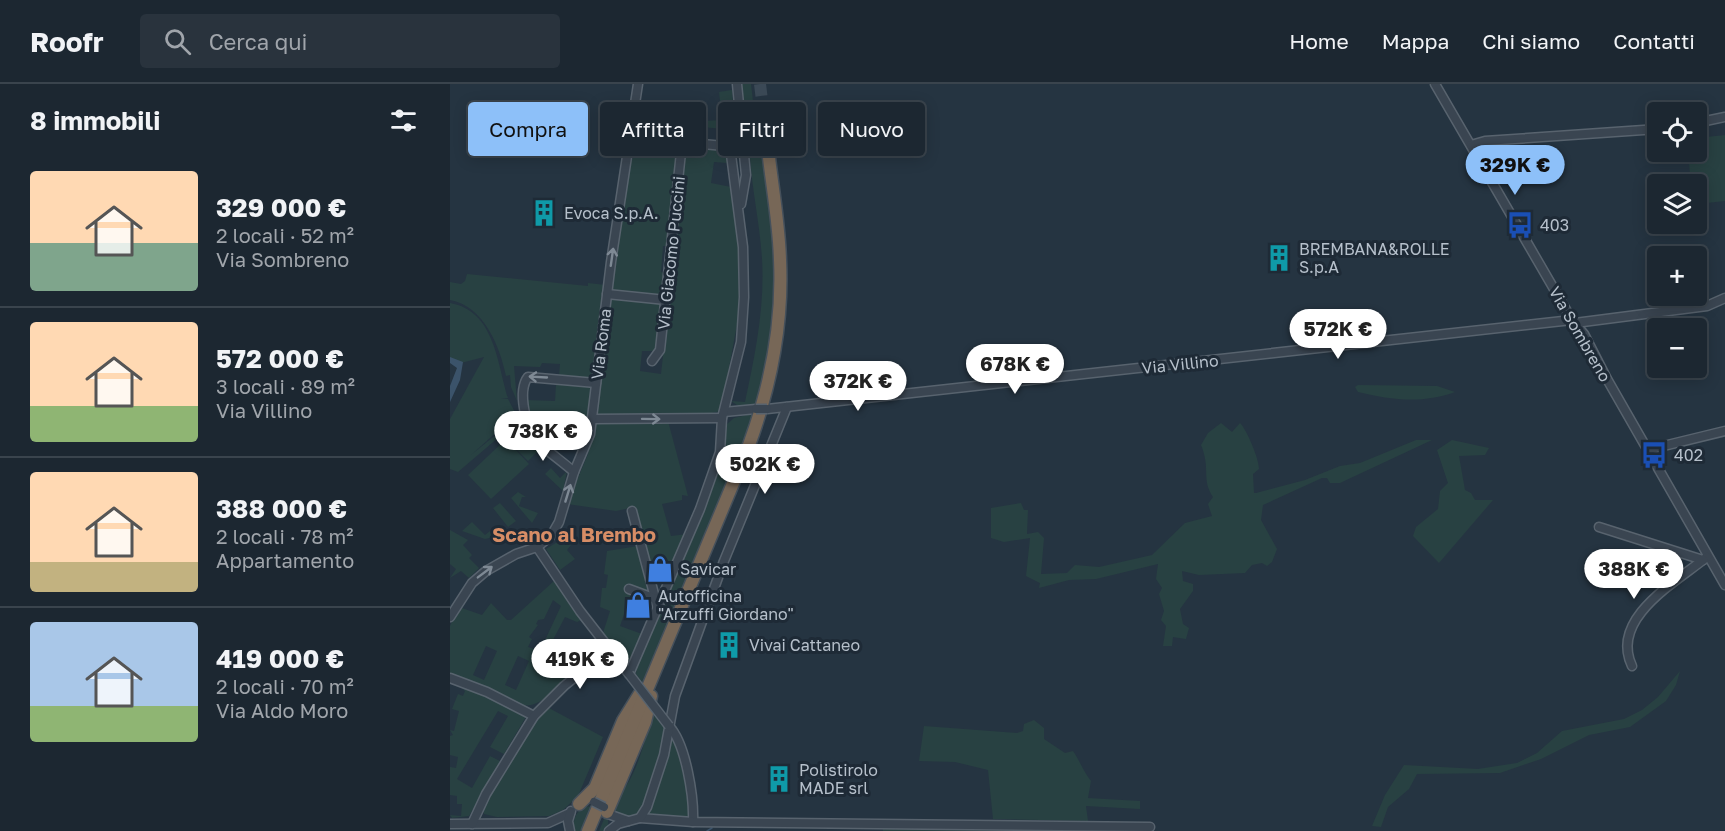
<!DOCTYPE html>
<html lang="it">
<head>
<meta charset="utf-8">
<style>
  body { margin:0; font-family:"Golos Text",sans-serif; background:#29333d; color:#f1f3f6; height:100vh; display:flex; flex-direction:column; font-size:22px; white-space:nowrap }
  * { box-sizing:border-box; margin:0 }
  p { font-size:20px; color:#a0a5ab }
  .icon { flex:none; width:33px; height:33px; fill:none; stroke:currentColor; stroke-width:2; stroke-linecap:round; stroke-linejoin:round }
  .map { position:relative; flex:1; overflow:hidden }
  .sheet { display:flex; flex-direction:column; background:#1c2731; width:450px }
  .sheet>* { flex:none }
  .top-card { position:absolute; left:18px; top:18px; width:570px; height:54px; display:flex; gap:12px }
  .buttons { position:absolute; left:1197px; top:18px; display:grid; gap:12px }
  .buttons a { display:grid; place-items:center; width:60px; height:60px; border-radius:6px; background:#1c2731; box-shadow:0 3px 15px #0003,0 0 0 2px #3a444d; font-size:30px }
  .price { position:absolute; translate:-50% -51px; padding:0 14px; border-radius:21px; background:#fff; color:#222; font-size:20px; line-height:39px; filter:drop-shadow(0 2px 3px #0008) }
  .price::after { content:''; position:absolute; left:50%; top:36px; width:18px; height:14px; margin-left:-9px; background:inherit; clip-path:polygon(0 0,100% 0,50% 100%) }
  .price.current { background:#8dc0f9; color:#111 }
  ul { padding:0; list-style:none }
  li { display:flex; align-items:center; gap:18px; height:150px; padding:0 30px }
  li+li { border-top:2px solid #3a444d }
  li span { display:grid; place-items:center; flex:none; width:168px; height:120px; border-radius:6px; color:#555 }
  li>.icon { margin-inline-start:auto }
  span .icon { width:72px; height:72px; fill:#fffc; stroke-width:1 }
  li b { font-size:26px }
  h2 { display:flex; justify-content:space-between; align-items:center; height:72px; padding:0 30px; font-size:26px }
  .chip { padding:0 21px; border-radius:6px; background:#1c2731; box-shadow:0 3px 15px #0003,0 0 0 2px #3a444d; font-size:21px; line-height:54px }
  .chip.current { background:#8dc0f9; color:#111 }
  header { display:flex; align-items:center; gap:36px; box-sizing:border-box; height:84px; padding:0 30px; background:#1c2731; border-bottom:2px solid #3a444d }
  header strong { font-size:28px }
  nav { display:flex; gap:33px; margin-inline-start:auto; font-size:21px }
  .search { width:420px; height:54px; background:#29333d; display:flex; align-items:center; gap:15px; box-sizing:border-box; padding:0 21px; border-radius:6px; color:#a0a5ab; font-size:22px }
  main { display:flex; flex:1; min-height:0 }
  .map>svg:first-child { display:block }
  .green { fill:#284142; fill-rule:evenodd }
  .water { fill:#3b536a }
  .lines { fill:none; stroke-linecap:round; stroke-linejoin:round }
  .stream { stroke:#3b536a; stroke-width:1.5 }
  .highway-tunnel { stroke:#3b4956; stroke-width:12; stroke-dasharray:12 6; stroke-linecap:butt }
  .minor-casing { stroke:#58636e; stroke-width:11 }
  .highway-casing { stroke:#45505b; stroke-width:15 }
  .minor { stroke:#3a4551; stroke-width:8 }
  .highway { stroke:#776757; stroke-width:12 }
  .minor-bridge-casing { stroke:#58636e; stroke-width:11; stroke-linecap:butt }
  .minor-bridge { stroke:#3a4551; stroke-width:8 }
  .oneway { stroke:#7e8994 }
  .labels { text-anchor:middle; dominant-baseline:central; stroke-width:6; stroke-linejoin:round; paint-order:stroke }
  .poi-label { font-size:16px; fill:#b6c0cb; stroke:#1e2a36; text-anchor:start }
  .street-label { font-size:16px; fill:#b6c0cb; stroke:#1e2a36 }
  .quarter-label { font-size:20px; font-weight:bold; fill:#d78d66; stroke:#1e2a36 }
</style>
</head>
<body>
<header>
<strong>Roofr</strong>
<div class="search"><svg class="icon" aria-label="search" viewBox="0 0 24 24"><circle cx="10" cy="10" r="6"/><path d="M15 15l6 6"/></svg>Cerca qui</div>
<nav><a>Home</a><a>Mappa</a><a>Chi siamo</a><a>Contatti</a></nav>
</header>
<main>
<section class="sheet">
<h2>8 immobili<svg class="icon" aria-label="filters" viewBox="0 0 24 24"><path d="M4 7h16M4 17h16"/><circle cx="9" cy="7" r="2"/><circle cx="15" cy="17" r="2"/></svg></h2>
<ul>
<li><span style="background:linear-gradient(#ffd9b3 60%,#7fa58c 0)"><svg class="icon" aria-label="home" viewBox="0 0 24 24"><path d="M3 11l9-7 9 7M6 9v11h12V9"/></svg></span><div><b>329 000 €</b><p>2 locali · 52 m²</p><p>Via Sombreno</p></div></li>
<li><span style="background:linear-gradient(#ffd9b3 70%,#8fb573 0)"><svg class="icon" aria-label="home" viewBox="0 0 24 24"><path d="M3 11l9-7 9 7M6 9v11h12V9"/></svg></span><div><b>572 000 €</b><p>3 locali · 89 m²</p><p>Via Villino</p></div></li>
<li><span style="background:linear-gradient(#ffd9b3 75%,#c2b280 0)"><svg class="icon" aria-label="home" viewBox="0 0 24 24"><path d="M3 11l9-7 9 7M6 9v11h12V9"/></svg></span><div><b>388 000 €</b><p>2 locali · 78 m²</p><p>Appartamento</p></div></li>
<li><span style="background:linear-gradient(#a9c7e8 70%,#8fb573 0)"><svg class="icon" aria-label="home" viewBox="0 0 24 24"><path d="M3 11l9-7 9 7M6 9v11h12V9"/></svg></span><div><b>419 000 €</b><p>2 locali · 70 m²</p><p>Via Aldo Moro</p></div></li>
</ul>
</section>
<div class="map">
<svg width="1275" height="747" viewBox="0 0 1275 747">
  <rect width="100%" height="100%" fill="#253441"/>
  <g class="green">
    <path d="M290 0H301L308 59H302L299 55Z"/>
    <path d="M282 6 285 46 240 42 233 45 234 38 272 36 269 8Z"/>
    <path d="M187 31 228 37 227 44 186 39Z"/>
    <path d="M1275 51V117L1247 120 1246 100H1241L1238 68H1246L1247 54Z"/>
    <path d="M196 58 230 61 218 162H213L211 188 215 189 208 263 204 267H192L190 287 211 290 236 65 240 62 277 65 278 79 264 78 261 99 281 103 288 144 291 219 271 327 262 329 261 333 212 330 146 331 178 75H183L185 62Z"/>
    <path d="M313 66 323 141 326 215 321 234 319 273 307 320 290 323 281 317 295 318C305 271 315 223 312 175 310 141 302 106 300 73L302 68Z"/>
    <path d="M17 190 138 202V199L156 201 143 296 109 292 110 280 92 279 90 283 64 282 67 317 61 303 60 291 56 292C50 263 34 222 0 216V198L11 200 15 197Z"/>
    <path d="M0 219C45 227 47 279 58 314L51 315H58L67 332 52 345 55 326 50 345 21 371 48 349 49 353 8 388 0 385V335L34 273 11 279 0 275Z"/>
    <path d="M106 300 142 301 140 332 112 331V339L132 340V346H116L115 350 102 349 96 344 92 348V342H108V328L96 336 82 339 76 328V316L105 317Z"/>
    <path d="M908 301 987 302 1005 308C972 320 941 316 908 308L905 303Z"/>
    <path d="M304 329 238 496 192 598 186 590 187 581 256 419 275 342 284 334Z"/>
    <path d="M180 337 181 340 218 337 238 412 232 411V416L212 420 221 452 237 450 219 492 214 490 217 480H203L207 494 203 496 185 423 166 427 117 420 138 370 146 338Z"/>
    <path d="M771 339 782 348 790 339C797 346 809 375 809 385L803 390 804 409H806L855 396 890 382 910 379 966 356H982L890 399H880L877 394H872L813 421 811 436 827 465 822 478 817 482 812 479 802 481 795 489 749 491 732 487 733 497 743 500V507L730 525 733 540 739 544 736 555 723 553 722 562H713L716 542 711 536 714 527 709 510 712 504 706 495 708 480 646 495 619 496 589 504 590 499 576 492 580 454 554 458 541 454V424L571 419 574 426H578L577 450 588 448 594 454 591 490 617 489 625 481 649 483 702 471 735 439 762 432 758 420 763 413C751 395 761 385 751 361L758 349Z"/>
    <path d="M73 344 92 363 78 377 59 358Z"/>
    <path d="M56 355 79 380 41 415 18 391Z"/>
    <path d="M1002 356 1039 364 1035 371 1009 372 1015 406 1021 409 1025 416H1043L989 479 963 452 966 443 988 425 990 407 998 399 987 366Z"/>
    <path d="M101 384 110 394 117 387 113 407 95 390Z"/>
    <path d="M68 408 76 413H72L69 422 88 429 82 439 61 414Z"/>
    <path d="M50 419 66 437 58 443 43 424Z"/>
    <path d="M22 438 35 451 40 447 44 453 35 455 12 447Z"/>
    <path d="M0 446 18 456 13 461 22 471 19 474 29 484 19 494 11 487 0 494 6 485 0 480Z"/>
    <path d="M109 457 121 461 117 466 125 475 110 486 96 465Z"/>
    <path d="M188 462 198 510H181L170 542 192 550 180 579 176 580 153 549 160 527 150 523 152 504H156L158 491 154 490 157 467Z"/>
    <path d="M104 497 133 535 127 538 115 533 94 573 117 578 125 588C111 600 91 625 72 621L0 589V542L9 523 32 531 41 519 57 536H61ZM103 516 111 522 90 567 78 563 82 555 79 553 88 541 86 540 88 536 94 535ZM36 562 47 567 34 596 23 591ZM68 572 79 577 66 606 55 601Z"/>
    <path d="M1230 587 1226 601 1216 617 1180 643 1139 651 1091 675 1050 689 967 690 959 705 938 723 931 743 922 742 935 711 954 681 1028 685 1067 679 1087 669 1112 647 1174 635 1192 626 1208 613Z"/>
    <path d="M10 602 77 631 54 670 40 663 58 632 48 627 7 695 22 704 40 672 50 677 19 732 2 734 0 731 11 732 12 720H7V712L0 711V683L6 684 8 673 0 671V652L3 651 0 646 4 647 9 627 2 625 8 610 13 612 15 607Z"/>
    <path d="M97 623 153 653 128 712 113 726 99 732 47 733 34 730C29 717 85 638 97 623Z"/>
    <path d="M202 625 225 656 241 725 237 734 198 735 167 732 161 725 165 713C184 704 199 646 202 625Z"/>
    <path d="M584 636 594 644V655L615 669 623 667C630 677 633 687 641 697L638 714 690 717V725L636 722 638 737 543 735 538 686 505 678 469 677 474 642 567 649 573 647 574 640Z"/>
    <path d="M143 722C156 725 161 735 157 747H149L154 735 152 727 142 723 132 747H125C121 733 129 722 143 722Z"/>
    <path d="M555 743 556 747H433V745Z"/>
  </g>
  <path class="water" d="M0 273 13 278 10 296 0 318V302L7 284 0 279Z"/>
  <g class="lines">
    <path class="stream" d="M257 747 262 744"/>
    <path class="highway-tunnel" d="M310 0 318 65"/>
    <defs>
      <g id="minor">
        <path d="M287 0 296 91 291 120"/>
        <path d="M985 0 1122 236 1134 250 1157 295 1275 501"/>
        <path d="M1246 39 1275 33"/>
        <path d="M179 53 295 64"/>
        <path d="M1021 61 1035 57 1208 45"/>
        <path d="M157 210 216 216"/>
        <path d="M1125 239 1257 222 1275 214"/>
        <path d="M202 277 210 266 232 59"/>
        <path d="M317 325 1122 236"/>
        <path d="M274 328 306 325"/>
        <path d="M143 335 272 334"/>
        <path d="M1197 366 1275 347"/>
        <path d="M124 388C113 378 98 368 87 357 76 345 67 307 78 293L146 299"/>
        <path d="M182 427 208 525"/>
        <path d="M1149 443 1253 476 1257 473"/>
        <path d="M87 463 130 527 179 590 250 425 270 368 272 334 291 258 294 213 293 163 280 63"/>
        <path d="M179 505 206 515"/>
        <path d="M0 533 22 499 36 487 66 470 87 463 101 452 109 438 124 388 140 350 161 178 188 0"/>
        <path d="M1182 582C1160 536 1222 500 1253 476"/>
        <path d="M0 594 37 608 84 632"/>
        <path d="M219 642C236 660 244 713 243 738"/>
        <path d="M158 730 178 737"/>
        <path d="M190 734 243 738 700 743"/>
        <path d="M0 740 98 739 120 729"/>
        <path d="M22 740 36 710 84 632 114 602 160 565"/>
        <path d="M120 747 118 737 121 727"/>
        <path d="M159 747 168 740 190 734 197 723 214 671 225 612 274 477 337 323"/>
      </g>
      <g id="highway">
        <path d="M129 720 145 704 173 637 191 608"/>
        <path d="M157 728 195 638 201 612"/>
        <path d="M138 747 299 361C321 301 333 240 330 176 329 139 322 102 318 65"/>
      </g>
    </defs>
    <use href="#minor" class="minor-casing"/>
    <use href="#highway" class="highway-casing"/>
    <use href="#minor" class="minor"/>
    <use href="#highway" class="highway"/>
    <defs>
      <g id="minor-bridge">
        <path d="M306 325H317"/>
        <path d="M179 590 219 642"/>
        <path d="M144 718 154 723"/>
      </g>
    </defs>
    <use href="#minor-bridge" class="minor-bridge-casing"/>
    <use href="#minor-bridge" class="minor-bridge"/>
  </g>
  <defs><path id="oneway-shaft" d="M-6 0H5M1.5-3L5.5 0L1.5 3" fill="none" stroke-width="1.6" stroke-linecap="round" stroke-linejoin="round" transform="scale(1.5)"/></defs>
  <g class="oneway">
    <use href="#oneway-shaft" transform="translate(162 173) rotate(-82)"/>
    <use href="#oneway-shaft" transform="translate(88 293) rotate(-177)"/>
    <use href="#oneway-shaft" transform="translate(201 335) rotate(1)"/>
    <use href="#oneway-shaft" transform="translate(118 409) rotate(-73)"/>
    <use href="#oneway-shaft" transform="translate(35 488) rotate(-37)"/>
  </g>
  <defs>
    <symbol id="building-bare" viewBox="-9 -9 18 18"><path d="M-4-6H4V6H1V3H-1V6H-4ZM-2.5-4.3h1.7v1.8h-1.7ZM.8-4.3h1.7v1.8H.8ZM-2.5-1h1.7V.8h-1.7ZM.8-1h1.7V.8H.8Z" fill="#0f9aa8" stroke="#1e2a36" stroke-width="2.5" paint-order="stroke"/></symbol>
    <symbol id="bus-bare" viewBox="-9 -9 18 18"><path d="M-5-6H5V4H4V6H2V4H-2V6H-4V4H-5ZM-3.5-4V0h7V-4ZM-3.5 1.2v1.5H-2V1.2ZM2 1.2v1.5H3.5V1.2Z" fill="#1a4fb4" stroke="#1e2a36" stroke-width="2.5" paint-order="stroke"/></symbol>
    <symbol id="shop-bare" viewBox="-9 -9 18 18"><path d="M-5-2.5h2.3a2.7 3.5 0 0 1 5.4 0H5L5.5 6h-11ZM-1.5-2.5h3a1.5 2.3 0 0 0-3 0Z" fill="#3f7fe0" stroke="#1e2a36" stroke-width="2.5" paint-order="stroke"/></symbol>
  </defs>
  <g fill-rule="evenodd">
    <use href="#building-bare" x="75" y="110" width="38" height="38"/>
    <use href="#bus-bare" x="1051" y="122" width="38" height="38"/>
    <use href="#building-bare" x="810" y="155" width="38" height="38"/>
    <use href="#bus-bare" x="1185" y="352" width="38" height="38"/>
    <use href="#shop-bare" x="191" y="466" width="38" height="38"/>
    <use href="#shop-bare" x="169" y="502" width="38" height="38"/>
    <use href="#building-bare" x="260" y="542" width="38" height="38"/>
    <use href="#building-bare" x="310" y="676" width="38" height="38"/>
  </g>
  <g class="labels">
    <g class="poi-label">
      <text x="114" y="129">Evoca S.p.A.</text>
      <text x="1090" y="141">403</text>
      <text x="849" y="165">BREMBANA&amp;ROLLE<tspan x="849" dy="18">S.p.A</tspan></text>
      <text x="1224" y="371">402</text>
      <text x="230" y="485">Savicar</text>
      <text x="208" y="512">Autofficina<tspan x="208" dy="18">"Arzuffi Giordano"</tspan></text>
      <text x="299" y="561">Vivai Cattaneo</text>
      <text x="349" y="686">Polistirolo<tspan x="349" dy="18">MADE srl</tspan></text>
    </g>
    <g class="street-label">
      <text transform="translate(221 169) rotate(-84)">Via Giacomo Puccini</text>
      <text transform="translate(1130 250) rotate(60)">Via Sombreno</text>
      <text transform="translate(151 260) rotate(-83)">Via Roma</text>
      <text transform="translate(730 280) rotate(-6)">Via Villino</text>
    </g>
    <g class="quarter-label">
      <text x="124" y="450">Scano al Brembo</text>
    </g>
  </g>
</svg>
<div class="buttons">
<a><svg class="icon" aria-label="locate" viewBox="0 0 24 24"><circle cx="12" cy="12" r="6"/><path d="M12 2v4M12 18v4M2 12h4M18 12h4"/></svg></a>
<a><svg class="icon" aria-label="layers" viewBox="0 0 24 24"><path d="M12 4l9 5-9 5-9-5zM3 14l9 5 9-5"/></svg></a>
<a>+</a>
<a>−</a>
</div>
<b class="price current" style="left:1065px;top:112px">329K €</b>
<b class="price" style="left:888px;top:276px">572K €</b>
<b class="price" style="left:565px;top:311px">678K €</b>
<b class="price" style="left:408px;top:328px">372K €</b>
<b class="price" style="left:93px;top:378px">738K €</b>
<b class="price" style="left:315px;top:411px">502K €</b>
<b class="price" style="left:1184px;top:516px">388K €</b>
<b class="price" style="left:130px;top:606px">419K €</b>
<div class="top-card">
<a class="chip current">Compra</a>
<a class="chip">Affitta</a>
<a class="chip">Filtri</a>
<a class="chip">Nuovo</a>
</div>
</div>
</main>
</body>
</html>
